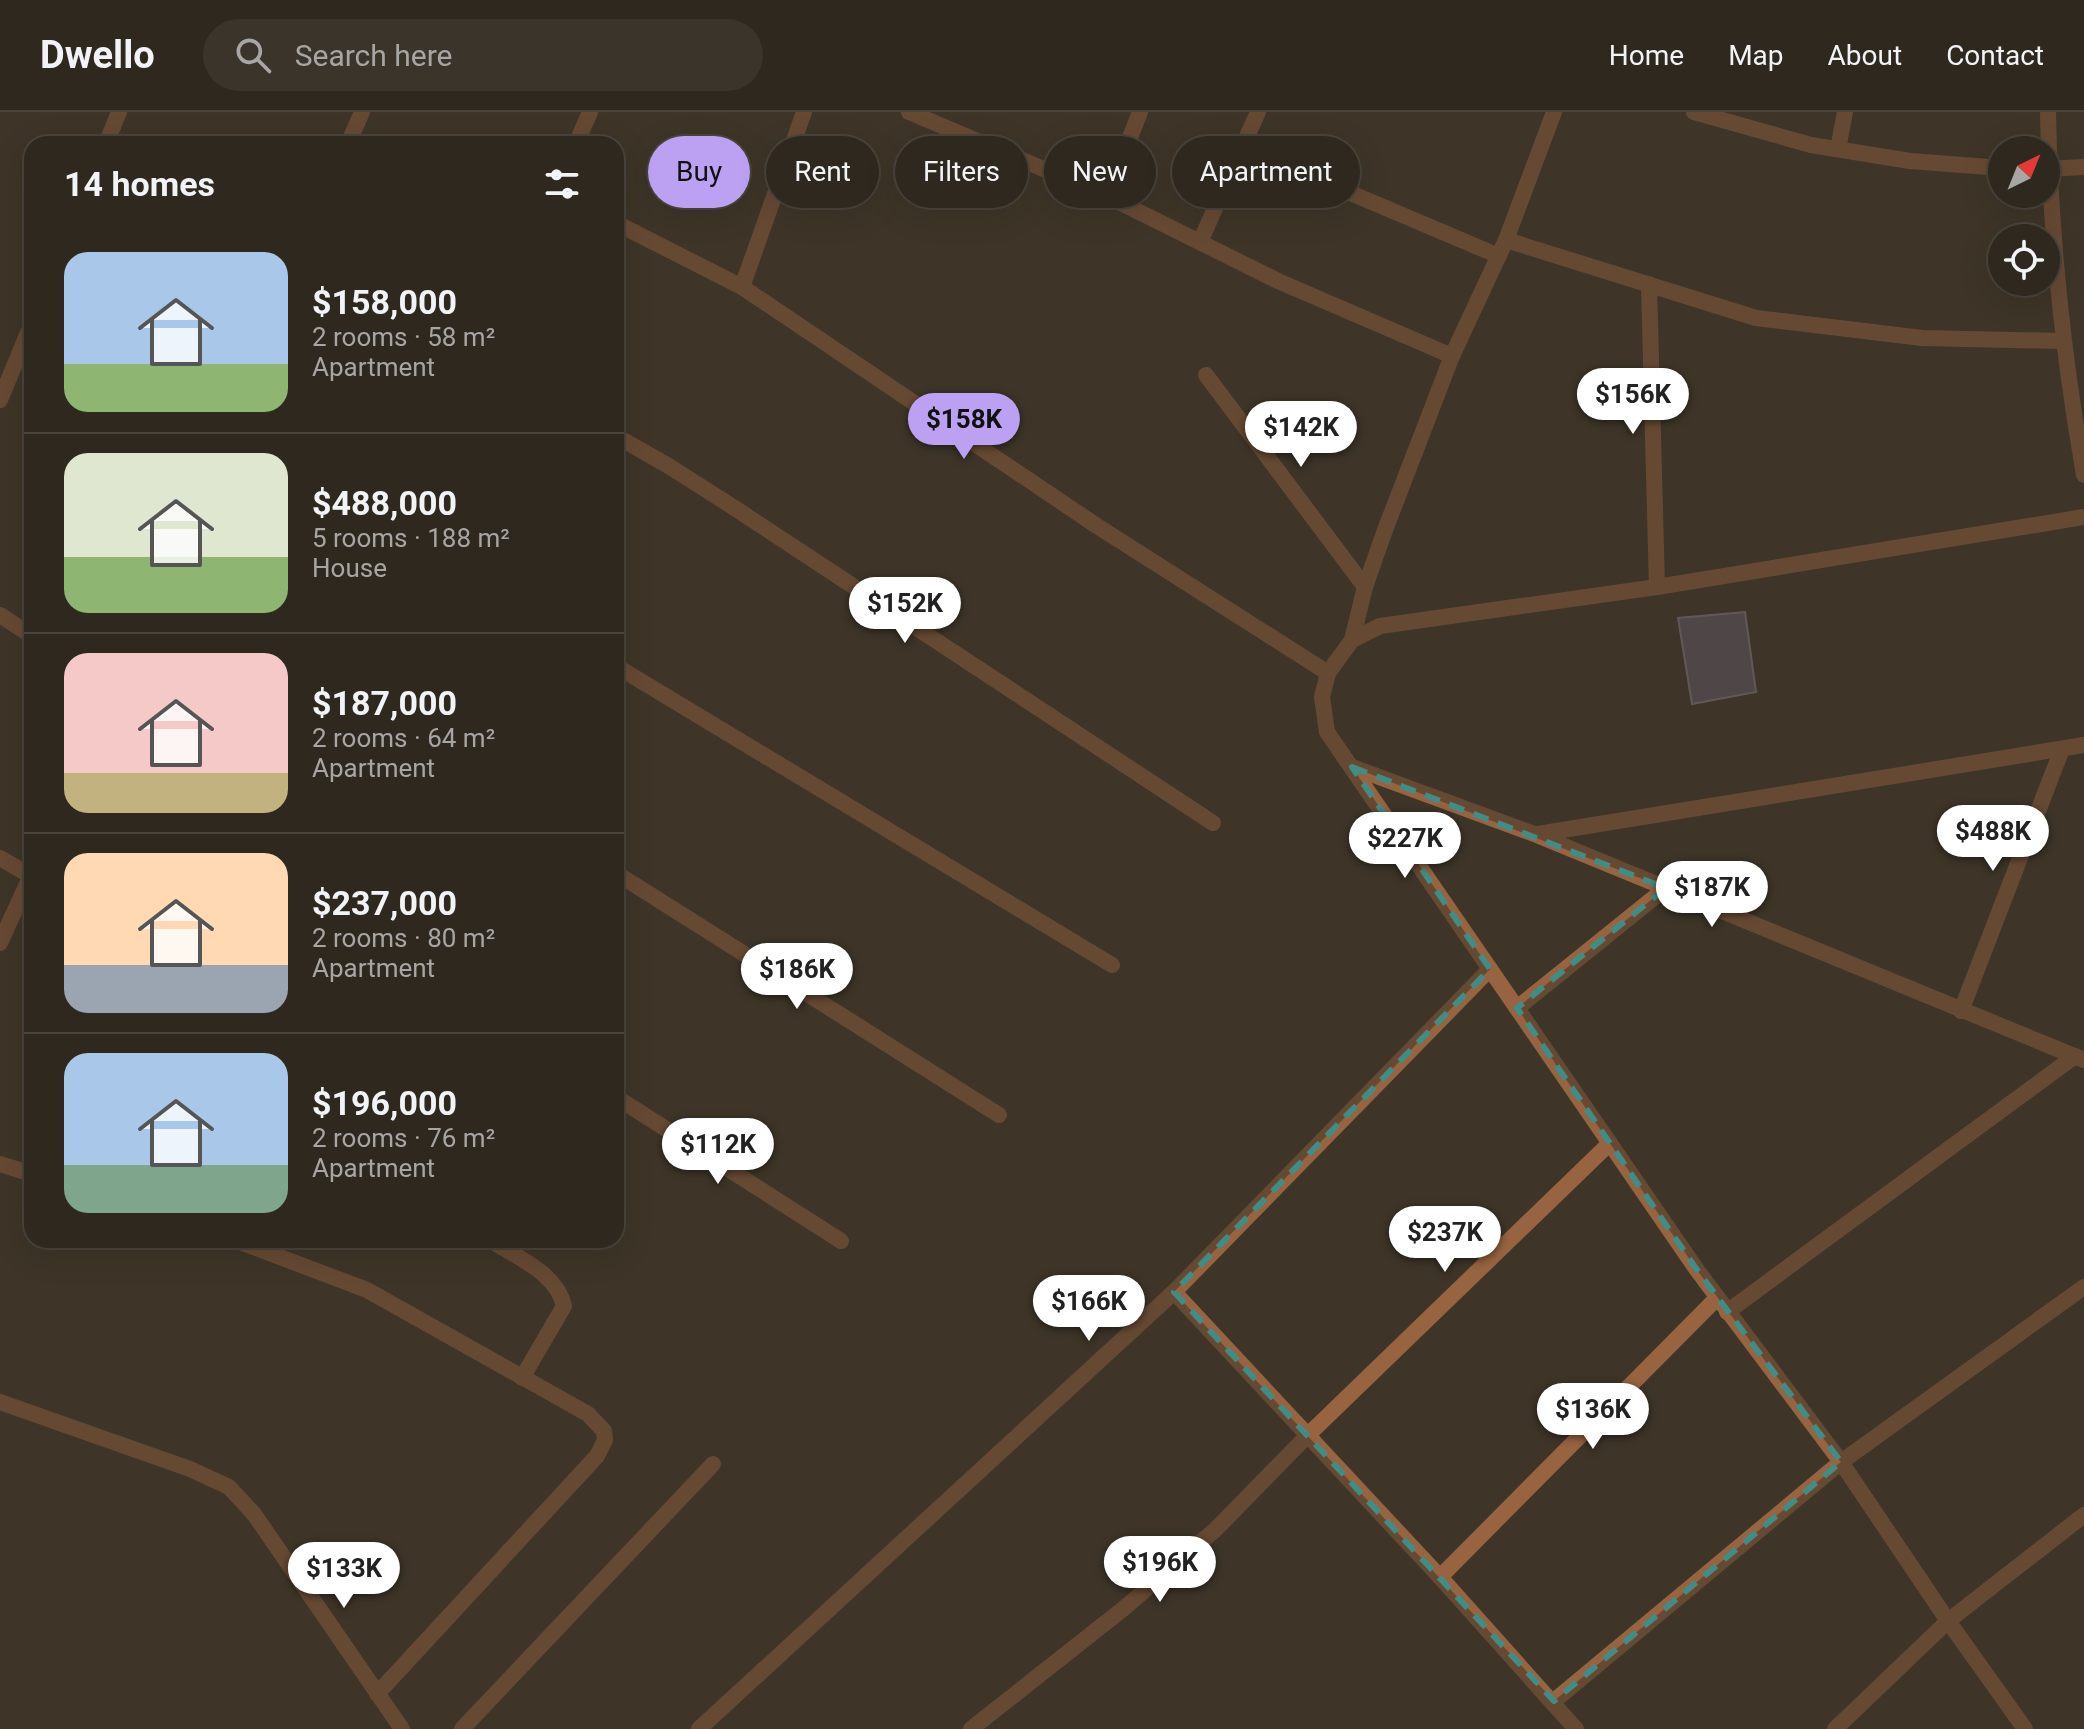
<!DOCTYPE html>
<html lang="en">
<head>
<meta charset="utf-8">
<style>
  body { margin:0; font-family:Roboto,sans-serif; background:#3a342b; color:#f1f3f6; height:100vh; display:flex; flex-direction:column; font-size:30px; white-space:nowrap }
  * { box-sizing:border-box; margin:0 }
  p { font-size:26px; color:#a7a6a4 }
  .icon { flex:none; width:44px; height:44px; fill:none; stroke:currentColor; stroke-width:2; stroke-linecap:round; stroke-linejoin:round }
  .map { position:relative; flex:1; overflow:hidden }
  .side { position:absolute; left:24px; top:24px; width:600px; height:1112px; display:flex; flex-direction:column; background:#2e281e; border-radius:24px; box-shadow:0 8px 32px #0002,0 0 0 2px #49443c }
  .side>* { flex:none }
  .hud { position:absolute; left:648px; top:24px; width:760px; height:72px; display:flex; gap:16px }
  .needle { width:52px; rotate:43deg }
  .tools { position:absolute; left:1988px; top:24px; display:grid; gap:16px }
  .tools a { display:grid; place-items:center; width:72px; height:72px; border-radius:50%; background:#2e281e; box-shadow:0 8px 32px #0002,0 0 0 2px #49443c; font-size:40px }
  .price { position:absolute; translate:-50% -68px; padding:0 18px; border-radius:28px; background:#fff; color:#222; font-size:26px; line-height:52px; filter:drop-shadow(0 2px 4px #0008) }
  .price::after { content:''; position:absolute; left:50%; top:48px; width:24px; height:18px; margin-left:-12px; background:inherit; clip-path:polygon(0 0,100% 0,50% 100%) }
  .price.active { background:#bca0f2; color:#111 }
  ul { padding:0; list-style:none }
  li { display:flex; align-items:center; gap:24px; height:200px; padding:0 40px }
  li+li { border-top:2px solid #49443c }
  li span { display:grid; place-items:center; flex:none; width:224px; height:160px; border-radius:24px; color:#555 }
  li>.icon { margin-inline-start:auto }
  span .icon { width:96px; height:96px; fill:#fffc; stroke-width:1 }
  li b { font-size:34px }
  h2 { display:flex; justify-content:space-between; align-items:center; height:96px; padding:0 40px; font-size:34px }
  .pill { padding:0 28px; border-radius:36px; background:#2e281e; box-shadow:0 8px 32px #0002,0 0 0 2px #49443c; font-size:28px; line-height:72px }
  .pill.active { background:#bca0f2; color:#111 }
  header { display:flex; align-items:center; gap:48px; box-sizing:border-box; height:112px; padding:0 40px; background:#2e281e; border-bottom:2px solid #49443c }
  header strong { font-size:38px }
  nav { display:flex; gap:44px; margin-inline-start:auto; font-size:28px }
  .search { width:560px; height:72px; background:#3a342b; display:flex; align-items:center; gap:20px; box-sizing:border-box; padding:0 28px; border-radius:44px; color:#a7a6a4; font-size:30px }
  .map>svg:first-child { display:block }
  .building { fill:#655e6d; stroke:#8b8393; stroke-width:2 }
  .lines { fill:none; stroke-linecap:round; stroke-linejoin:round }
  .street { stroke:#976340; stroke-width:16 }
  .marked { fill:none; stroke:#418d85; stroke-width:6; stroke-dasharray:16 10; stroke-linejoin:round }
</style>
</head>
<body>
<header>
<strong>Dwello</strong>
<div class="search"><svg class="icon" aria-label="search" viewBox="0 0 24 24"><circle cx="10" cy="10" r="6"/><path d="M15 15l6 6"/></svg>Search here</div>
<nav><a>Home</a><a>Map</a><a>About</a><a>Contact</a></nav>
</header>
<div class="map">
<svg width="2084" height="1617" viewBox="0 0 2084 1617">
  <rect width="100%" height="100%" fill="#3e3528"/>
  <path class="building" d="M1745 500 1756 580 1692 592 1678 506Z"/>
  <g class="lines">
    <g class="street">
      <path d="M909 0 1107 84 1278 169 1452 244"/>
      <path d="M1694 0 1811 33 1910 49 2002 56"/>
      <path d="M2048 0C2050 122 2063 243 2084 363"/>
      <path d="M106 32 119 0"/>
      <path d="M348 32 362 0"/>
      <path d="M576 32 590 0"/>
      <path d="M1242 35 1499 144"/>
      <path d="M1838 37 1845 0"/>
      <path d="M2046 57 2084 55"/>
      <path d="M1107 84 1140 0"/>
      <path d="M616 111 742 175 1097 414 1328 561"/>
      <path d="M1506 128 1756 206 1922 226 2063 229"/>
      <path d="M1200 130 1258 0"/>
      <path d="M1649 172 1657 475"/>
      <path d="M742 175 804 0"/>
      <path d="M1206 263 1365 475"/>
      <path d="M0 288 32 211"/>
      <path d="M616 324 667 353 733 395 1213 711"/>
      <path d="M0 503 32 524"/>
      <path d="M1352 528 1365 475 1385 418 1452 244 1506 128 1554 0"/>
      <path d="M616 554 1112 853"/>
      <path d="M1352 655 1537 723 2084 948"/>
      <path d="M1538 722 2084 633"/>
      <path d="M0 746 31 764"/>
      <path d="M616 761 999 1003"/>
      <path d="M0 831 32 761"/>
      <path d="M1517 896 1666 776"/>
      <path d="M1961 899 2062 637"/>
      <path d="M616 985 841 1129"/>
      <path d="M0 1052 32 1062"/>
      <path d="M235 1128 367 1178 588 1302 604 1319 605 1328 597 1344 377 1582"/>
      <path d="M490 1128C516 1145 557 1161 564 1194L522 1266"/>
      <path d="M1174 1180 1440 1465 1576 1617"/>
      <path d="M1727 1200 2075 944"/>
      <path d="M0 1290 190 1357 229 1375 254 1402 402 1617"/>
      <path d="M1440 1465 1717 1186"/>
      <path d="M1554 1589 1841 1350 2084 1175"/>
      <path d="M462 1617 713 1352"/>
      <path d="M699 1617 1174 1180 1490 857"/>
      <path d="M971 1617 1123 1497 1215 1418 1309 1322 1610 1031"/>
      <path d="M1835 1617 1948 1509 2084 1403"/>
      <path d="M2025 1617 1948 1509 1841 1350 1697 1158 1327 620 1322 585 1328 561 1352 528 1380 514 1657 475 2084 405"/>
    </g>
  </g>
  <path d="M0 0H2084V1617H0ZM1352 655 1666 776 1517 896 1697 1158 1841 1350 1554 1589 1174 1180 1490 857Z" fill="#3e3528" fill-opacity=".55" fill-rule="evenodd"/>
  <path class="marked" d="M1352 655 1666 776 1517 896 1697 1158 1841 1350 1554 1589 1174 1180 1490 857Z"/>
</svg>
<div class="tools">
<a><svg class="needle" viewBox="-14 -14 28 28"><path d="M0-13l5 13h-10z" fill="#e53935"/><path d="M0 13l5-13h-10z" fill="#a7a6a4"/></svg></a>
<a><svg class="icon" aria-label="locate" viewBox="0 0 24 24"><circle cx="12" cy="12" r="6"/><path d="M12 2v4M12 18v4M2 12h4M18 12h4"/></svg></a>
</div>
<b class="price" style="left:1633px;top:324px">$156K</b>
<b class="price active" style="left:964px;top:349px">$158K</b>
<b class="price" style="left:1301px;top:357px">$142K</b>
<b class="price" style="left:905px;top:533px">$152K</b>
<b class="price" style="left:1993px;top:761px">$488K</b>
<b class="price" style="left:1405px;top:768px">$227K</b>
<b class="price" style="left:1712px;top:817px">$187K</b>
<b class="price" style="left:797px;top:899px">$186K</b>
<b class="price" style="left:718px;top:1074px">$112K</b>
<b class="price" style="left:1445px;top:1162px">$237K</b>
<b class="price" style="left:1089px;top:1231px">$166K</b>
<b class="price" style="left:1593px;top:1339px">$136K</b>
<b class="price" style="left:1160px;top:1492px">$196K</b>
<b class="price" style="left:344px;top:1498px">$133K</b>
<div class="hud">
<a class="pill active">Buy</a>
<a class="pill">Rent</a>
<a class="pill">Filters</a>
<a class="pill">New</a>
<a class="pill">Apartment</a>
</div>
<section class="side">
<h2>14 homes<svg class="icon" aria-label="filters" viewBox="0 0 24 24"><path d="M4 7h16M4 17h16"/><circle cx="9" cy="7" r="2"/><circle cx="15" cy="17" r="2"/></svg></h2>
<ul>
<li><span style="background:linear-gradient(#a9c7e8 70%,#8fb573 0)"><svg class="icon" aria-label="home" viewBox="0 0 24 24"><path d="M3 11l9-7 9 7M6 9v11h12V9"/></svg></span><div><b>$158,000</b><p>2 rooms · 58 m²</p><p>Apartment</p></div></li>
<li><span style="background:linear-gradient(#dfe7d0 65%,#8fb573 0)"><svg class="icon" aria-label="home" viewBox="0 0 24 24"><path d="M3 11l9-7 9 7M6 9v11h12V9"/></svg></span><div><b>$488,000</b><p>5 rooms · 188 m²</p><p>House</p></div></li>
<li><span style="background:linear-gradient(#f6c9c9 75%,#c2b280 0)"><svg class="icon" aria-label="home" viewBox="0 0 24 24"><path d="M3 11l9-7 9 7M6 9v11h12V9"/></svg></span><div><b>$187,000</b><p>2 rooms · 64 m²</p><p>Apartment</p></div></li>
<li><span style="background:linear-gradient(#ffd9b3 70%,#9aa5b1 0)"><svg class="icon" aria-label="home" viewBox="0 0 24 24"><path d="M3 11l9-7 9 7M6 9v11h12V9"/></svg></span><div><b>$237,000</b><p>2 rooms · 80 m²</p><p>Apartment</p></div></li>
<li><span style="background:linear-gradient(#a9c7e8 70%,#7fa58c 0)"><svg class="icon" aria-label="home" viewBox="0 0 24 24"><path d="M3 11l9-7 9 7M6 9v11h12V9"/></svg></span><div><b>$196,000</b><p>2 rooms · 76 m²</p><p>Apartment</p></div></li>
</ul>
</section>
</div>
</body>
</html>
